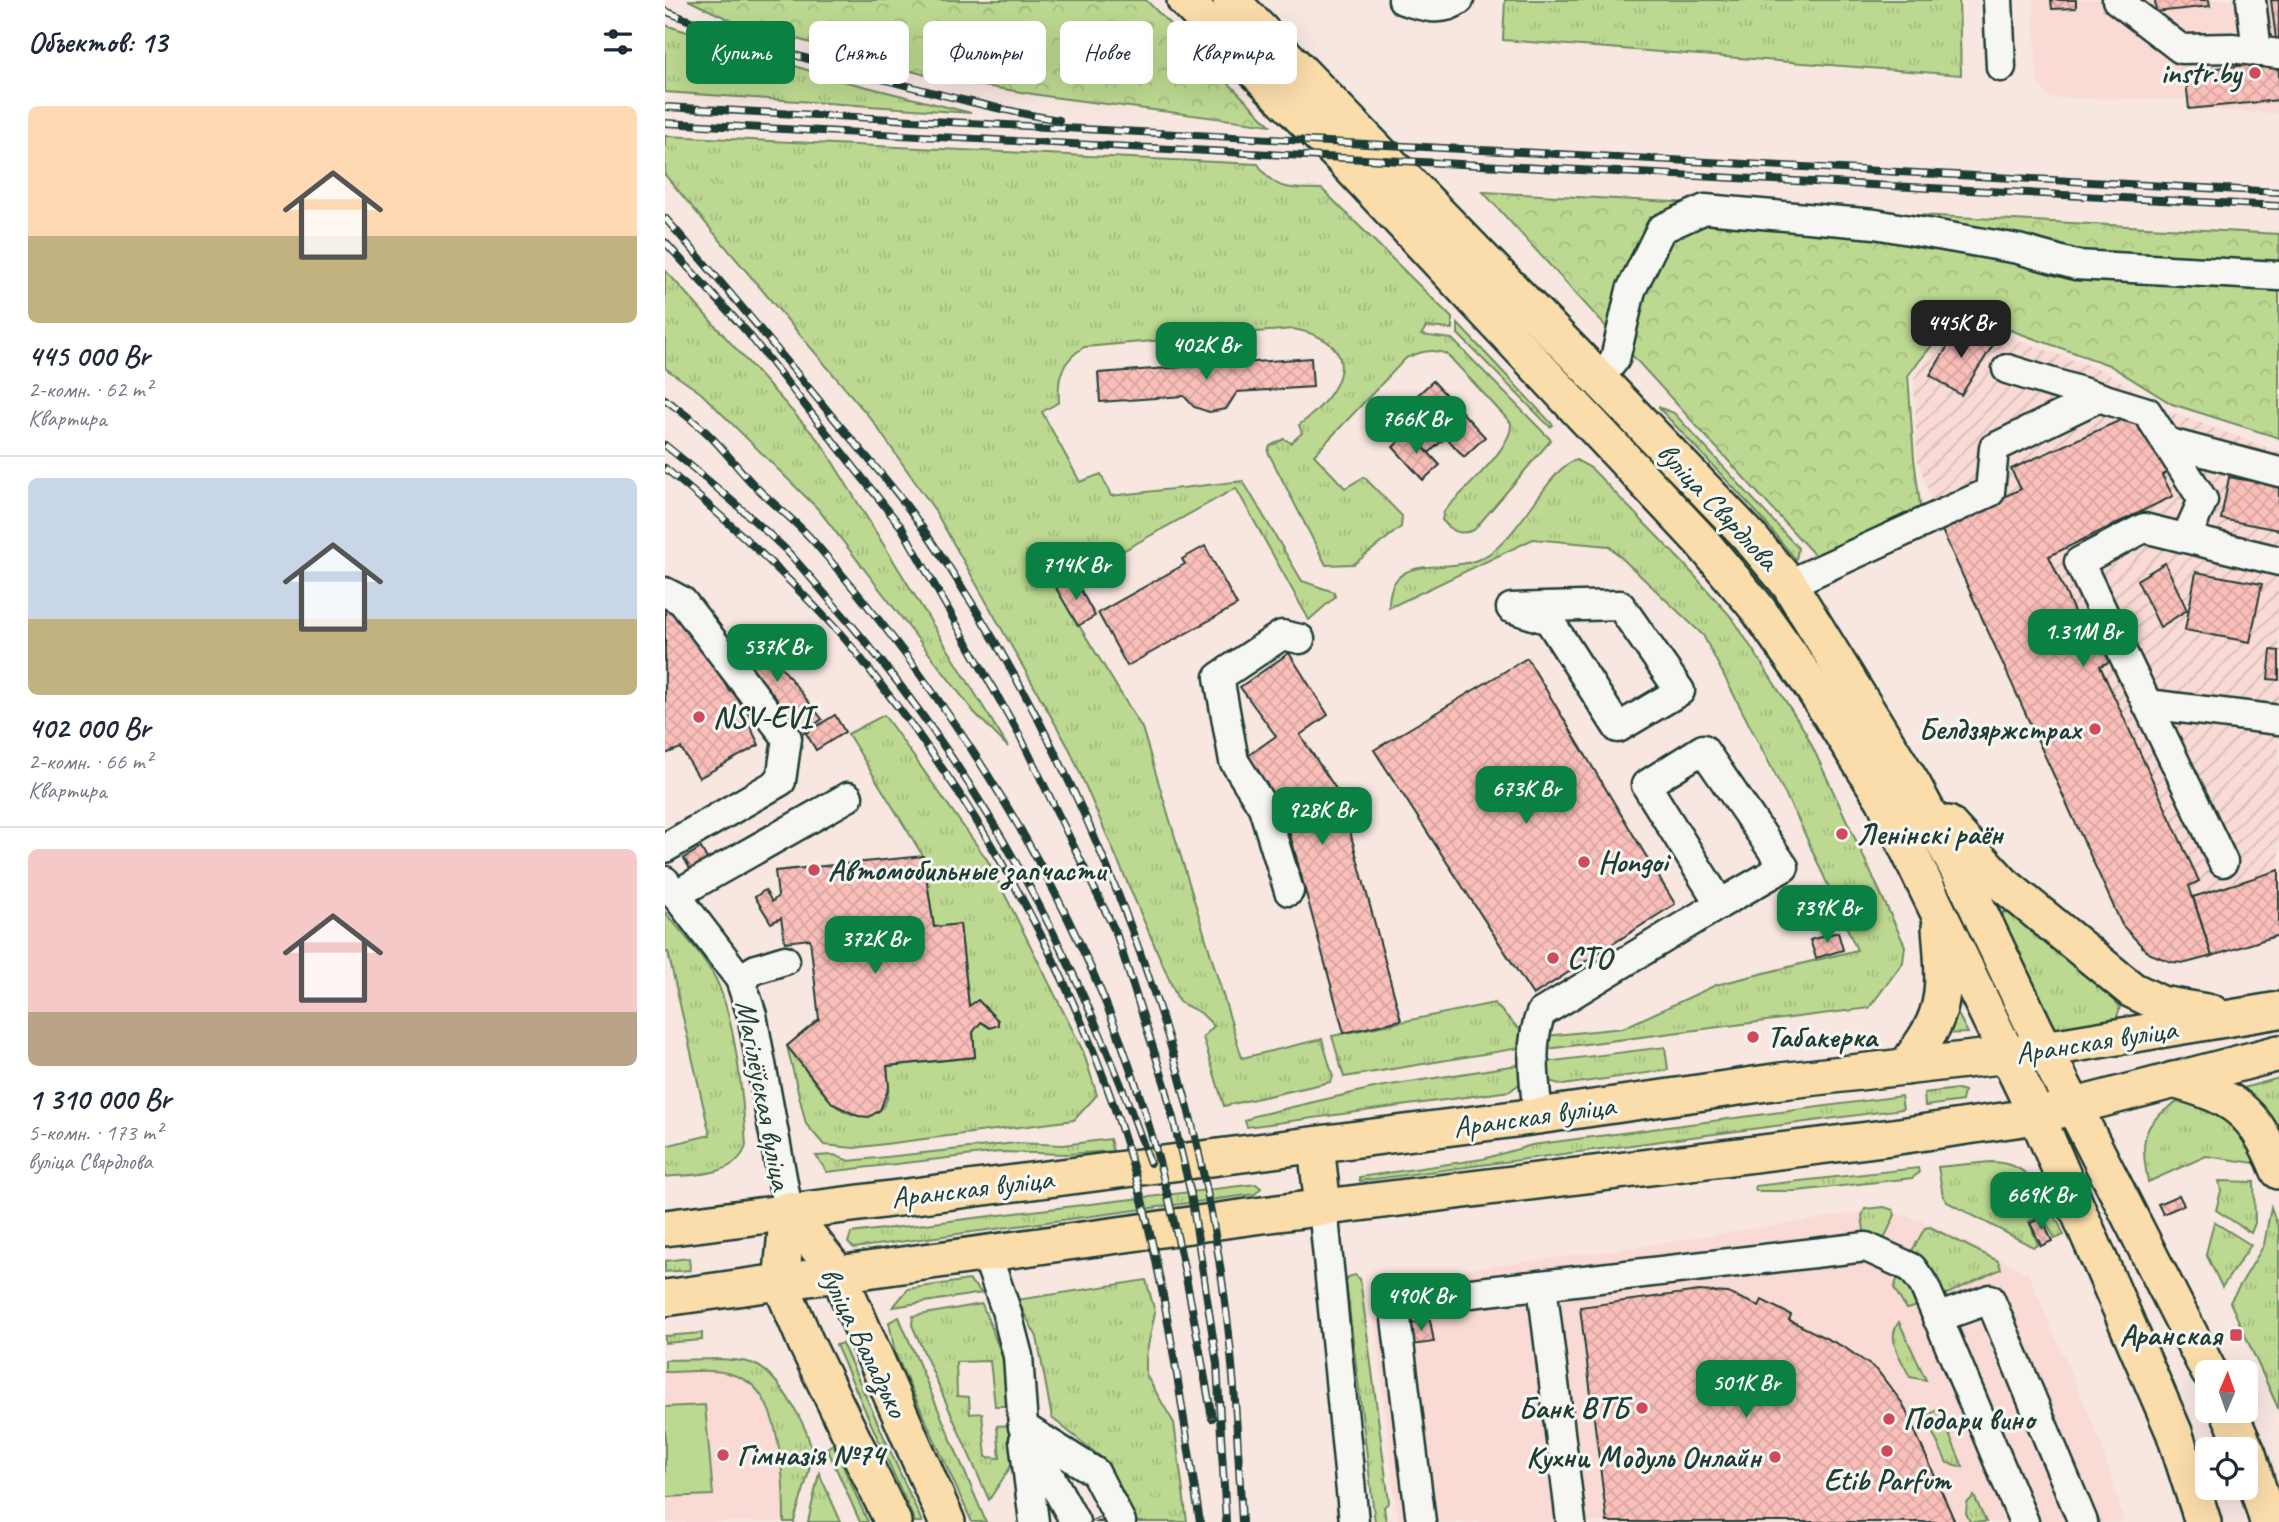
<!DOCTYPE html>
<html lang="ru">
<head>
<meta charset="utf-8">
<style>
  body { margin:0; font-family:Caveat,sans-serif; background:#f2f2f3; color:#1f2937; height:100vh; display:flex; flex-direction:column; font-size:26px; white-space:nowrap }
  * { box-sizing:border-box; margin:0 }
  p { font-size:23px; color:#747a83 }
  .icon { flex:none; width:38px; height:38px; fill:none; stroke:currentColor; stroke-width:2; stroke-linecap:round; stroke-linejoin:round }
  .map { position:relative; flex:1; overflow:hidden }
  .sheet { display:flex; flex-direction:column; background:#fff; width:665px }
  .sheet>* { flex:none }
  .guide { position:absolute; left:21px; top:21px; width:665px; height:63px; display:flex; gap:14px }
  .needle { width:46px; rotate:2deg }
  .controls { position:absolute; left:1530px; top:1360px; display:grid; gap:14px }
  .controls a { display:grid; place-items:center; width:63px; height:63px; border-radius:10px; background:#fff; box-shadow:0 7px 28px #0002; font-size:35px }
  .price { position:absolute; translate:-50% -60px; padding:0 16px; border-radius:14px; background:#0b8043; color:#fff; font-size:23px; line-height:46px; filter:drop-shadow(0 2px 4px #0008) }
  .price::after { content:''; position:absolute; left:50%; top:42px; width:21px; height:16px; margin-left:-10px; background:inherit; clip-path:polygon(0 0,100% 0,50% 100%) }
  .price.active { background:#222; color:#fff }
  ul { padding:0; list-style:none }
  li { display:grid; align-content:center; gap:14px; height:371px; padding:0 28px }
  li+li { border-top:2px solid #e0e1e3 }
  li span { display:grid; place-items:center; height:217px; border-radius:10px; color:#555 }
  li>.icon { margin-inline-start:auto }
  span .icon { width:126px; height:126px; fill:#fffc; stroke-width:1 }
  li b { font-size:30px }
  h2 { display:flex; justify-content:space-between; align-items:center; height:84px; padding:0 28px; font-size:30px }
  .pill { padding:0 24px; border-radius:10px; background:#fff; box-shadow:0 7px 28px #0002; font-size:24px; line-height:63px }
  .pill.active { background:#0b8043; color:#fff }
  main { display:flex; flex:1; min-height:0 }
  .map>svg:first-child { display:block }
  .built { fill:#f9dad5 }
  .industrial { fill:url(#industrial-furrows) }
  .grass { fill:url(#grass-tufts); stroke:#6e8b62; stroke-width:2 }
  .forest { fill:url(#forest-crowns); stroke:#6e8b62; stroke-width:2 }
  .pitch { fill:#bdd991; stroke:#6e8b62; stroke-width:2 }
  .building { fill:url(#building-cross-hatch); stroke:#1f3d34; stroke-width:2 }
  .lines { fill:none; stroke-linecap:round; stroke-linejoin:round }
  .minor-tunnel { stroke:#cdc4be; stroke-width:28; stroke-dasharray:28 14; stroke-linecap:butt }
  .minor-casing { stroke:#1f3d34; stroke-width:33 }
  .major-casing { stroke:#1f3d34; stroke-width:40 }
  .minor { stroke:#f6f6f2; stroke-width:28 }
  .major { stroke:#fbddab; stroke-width:35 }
  .rail-casing { stroke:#1f3d34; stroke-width:8 }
  .rail { stroke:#f6f6f2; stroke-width:5; stroke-dasharray:16; stroke-linecap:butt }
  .poi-dot { fill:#d1495b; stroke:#f6f6f2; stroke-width:2.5 }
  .labels { text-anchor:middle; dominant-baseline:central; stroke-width:6; stroke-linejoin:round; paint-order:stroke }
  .poi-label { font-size:30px; font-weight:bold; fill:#1f3d34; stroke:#f6f6f2; text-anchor:start }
  .street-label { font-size:30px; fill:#1f3d34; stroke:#f6f6f2 }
</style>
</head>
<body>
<main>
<section class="sheet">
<h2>Объектов: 13<svg class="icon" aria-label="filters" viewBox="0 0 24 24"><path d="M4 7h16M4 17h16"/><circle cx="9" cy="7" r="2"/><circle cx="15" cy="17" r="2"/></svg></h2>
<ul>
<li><span style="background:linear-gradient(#ffd9b3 60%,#c2b280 0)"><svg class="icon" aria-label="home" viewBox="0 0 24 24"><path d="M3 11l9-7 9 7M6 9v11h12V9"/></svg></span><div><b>445 000 Br</b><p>2-комн. · 62 m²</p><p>Квартира</p></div></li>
<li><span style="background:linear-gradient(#c9d6e8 65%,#c2b280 0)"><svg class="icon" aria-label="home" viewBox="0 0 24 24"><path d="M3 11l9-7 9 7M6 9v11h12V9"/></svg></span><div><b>402 000 Br</b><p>2-комн. · 66 m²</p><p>Квартира</p></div></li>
<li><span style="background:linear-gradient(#f6c9c9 75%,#b9a48a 0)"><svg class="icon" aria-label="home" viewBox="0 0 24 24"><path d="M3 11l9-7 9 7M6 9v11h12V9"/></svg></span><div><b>1 310 000 Br</b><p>5-комн. · 173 m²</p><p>вуліца Свярдлова</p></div></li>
</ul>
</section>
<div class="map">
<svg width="1614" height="1522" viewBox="0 0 1614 1522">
  <defs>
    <pattern id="industrial-furrows" width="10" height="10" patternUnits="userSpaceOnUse" patternTransform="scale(1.75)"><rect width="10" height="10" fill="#f9dad5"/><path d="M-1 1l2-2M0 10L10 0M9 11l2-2" fill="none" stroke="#d5bcb7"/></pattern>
    <pattern id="grass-tufts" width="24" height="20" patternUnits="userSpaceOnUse" patternTransform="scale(1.75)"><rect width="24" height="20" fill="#bdd991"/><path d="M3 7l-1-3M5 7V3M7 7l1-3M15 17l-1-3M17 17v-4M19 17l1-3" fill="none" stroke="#a2bb7e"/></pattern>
    <pattern id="forest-crowns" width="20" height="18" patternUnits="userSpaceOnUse" patternTransform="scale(1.75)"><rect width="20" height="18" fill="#bdd991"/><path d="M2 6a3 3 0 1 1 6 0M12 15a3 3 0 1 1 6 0" fill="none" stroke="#a2bb7e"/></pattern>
    <pattern id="building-cross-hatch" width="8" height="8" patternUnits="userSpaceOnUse" patternTransform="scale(1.75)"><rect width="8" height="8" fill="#fbbfba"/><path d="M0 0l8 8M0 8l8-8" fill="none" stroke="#d7a5a0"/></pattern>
  </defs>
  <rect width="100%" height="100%" fill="#f8e6e1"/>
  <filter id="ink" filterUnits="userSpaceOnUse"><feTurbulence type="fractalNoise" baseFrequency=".0143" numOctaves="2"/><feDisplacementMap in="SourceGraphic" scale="14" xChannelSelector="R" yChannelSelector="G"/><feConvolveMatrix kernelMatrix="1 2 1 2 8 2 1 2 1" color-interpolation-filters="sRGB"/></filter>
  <g filter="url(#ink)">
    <g class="built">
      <path d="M1368 0H1614V113L1524 109 1523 99 1385 98 1373 83Z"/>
      <path d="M1218 1209 1268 1225 1363 1273 1437 1445 1459 1522H733L705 1282 943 1251Z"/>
      <path d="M56 1371 83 1380 100 1403 113 1438 119 1473V1522H0V1372Z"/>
    </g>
    <path class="industrial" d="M1294 318 1441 372 1500 410 1614 452V935L1521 963 1506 962 1483 953 1457 925 1275 526 1252 458 1249 377Z"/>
    <g class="grass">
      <path d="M840 0H1294L1296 75 838 40Z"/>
      <path d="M0 25 174 80 306 113 0 92Z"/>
      <path d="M0 136 593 164C611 193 626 188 657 189L787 318V329L761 327 756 335 787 339 886 440 809 530C794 536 787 531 777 520L779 511C796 492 848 448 846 423L782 354C767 348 755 352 741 358L649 455 680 488 699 477 737 516 736 527 689 564 661 565 603 452 605 446 619 439 626 443 637 433 634 425C679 392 702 343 628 329L419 347C397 361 392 376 394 402L377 412 415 482 436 474 446 496 578 481 637 581 669 592 670 597 644 620 571 488 391 588 477 728 577 1058 657 1039 668 1077 665 1082 559 1106 538 1037 549 1026 536 1013 514 1002 405 750 269 509 207 420 0 175Z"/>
      <path d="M0 270 156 443 343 747 309 712 153 509 36 393 0 368Z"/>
      <path d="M793 324 888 425 885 427 793 334Z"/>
      <path d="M993 407 1009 413 1133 548 1131 560 1095 516Z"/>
      <path d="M911 460 926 468 1019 564 1068 619 1141 733 1240 946 1238 962 1204 1008 881 1049V1036L958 1028 1051 985 1192 950 1134 821 1038 635 944 546 868 539 724 608C723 548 782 577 819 557 855 538 884 467 911 460Z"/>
      <path d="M219 715 323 861 418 1051 432 1095 409 1120 189 1148 159 1145 141 1124 122 1046C137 1064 150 1086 167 1102 182 1118 213 1124 222 1099 225 1089 223 1076 222 1066L310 1057 308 1032 316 1022 325 1028 333 1025V1020L314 1001 304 1006 295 924 269 927 258 856 183 734Z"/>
      <path d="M0 912C18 935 42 958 54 986 72 1031 78 1097 81 1146 70 1178 28 1174 0 1177V1146L45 1135 3 952H0Z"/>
      <path d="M1338 912 1344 913 1449 999 1455 1007 1452 1017C1434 1027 1410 1035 1388 1029L1338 918Z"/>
      <path d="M829 1003 853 1028 863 1031 861 1047 679 1077 667 1036Z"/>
      <path d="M1287 1003 1303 1033 1271 1034Z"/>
      <path d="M1000 1047 1003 1070 898 1085 884 1081 880 1062Z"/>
      <path d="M859 1064 858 1081 845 1091 582 1127 580 1121 589 1116 713 1087Z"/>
      <path d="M1614 1078V1129L1602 1112 1575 1089Z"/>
      <path d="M1293 1089 1299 1091 1297 1101 1260 1106 1259 1093Z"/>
      <path d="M1236 1096 1238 1109 695 1181 694 1177 818 1159 867 1145Z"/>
      <path d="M1516 1100C1558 1104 1574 1132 1596 1164L1541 1156 1483 1182C1475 1139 1476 1122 1516 1100Z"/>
      <path d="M445 1139 448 1151 402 1154 335 1152 162 1172 151 1156 169 1155 184 1161 351 1143 398 1145Z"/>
      <path d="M1325 1162C1370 1162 1382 1199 1399 1235L1390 1239 1378 1216 1364 1221 1373 1245 1368 1247 1282 1202 1278 1196 1273 1167Z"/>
      <path d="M1253 1168 1254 1173 1247 1178 1132 1191H1091L1090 1186Z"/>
      <path d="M1554 1181 1589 1182 1590 1223 1586 1233 1551 1210 1556 1191Z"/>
      <path d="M591 1184 596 1188 590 1194 189 1248 183 1243 186 1233Z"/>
      <path d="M1219 1207 1228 1210 1230 1215 1217 1243 1200 1237 1197 1216 1200 1209Z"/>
      <path d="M1606 1207 1614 1230V1410L1565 1302 1599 1245Z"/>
      <path d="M1549 1222 1586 1245 1557 1287 1541 1254Z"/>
      <path d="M1265 1227 1333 1261 1336 1269 1282 1294 1277 1293 1244 1256 1260 1228Z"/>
      <path d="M24 1258 25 1270 0 1272V1261Z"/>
      <path d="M690 1275 695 1279 724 1502 719 1507 721 1522H710L681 1282 683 1277Z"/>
      <path d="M1233 1277 1246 1289 1253 1306 1241 1309 1229 1288Z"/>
      <path d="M304 1280 317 1293 228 1307 243 1289Z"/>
      <path d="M481 1280 490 1312 481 1356V1375L509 1423 522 1522H467L443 1463 387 1418 372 1337 352 1300Z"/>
      <path d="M317 1304 339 1361 343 1406H330L325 1361 291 1362 292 1396 304 1397 305 1414 317 1413 321 1457 335 1458 332 1426 346 1425 348 1463 324 1500 247 1325 248 1316Z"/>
      <path d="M234 1317 321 1522H307L230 1353 224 1322Z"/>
      <path d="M1234 1322 1261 1380 1245 1377C1237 1360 1220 1339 1234 1322Z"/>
      <path d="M37 1333V1340L0 1343V1336Z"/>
      <path d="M177 1343 257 1522H250L171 1345Z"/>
      <path d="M56 1359C69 1360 82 1360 93 1366 114 1377 146 1430 146 1453 146 1474 134 1501 129 1522H119C119 1485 117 1400 80 1380 57 1366 26 1372 0 1372V1360Z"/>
      <path d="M1273 1408 1298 1467 1282 1463 1264 1425 1265 1415Z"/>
      <path d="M168 1444 203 1522H195L162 1448Z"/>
      <path d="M154 1473 176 1522H143Z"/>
      <path d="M1309 1496 1321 1522H1305L1301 1513 1302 1503Z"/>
    </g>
    <g class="forest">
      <path d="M23 0H481L605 125 387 97 275 79 67 21Z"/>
      <path d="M818 192 1614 234V438L1507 404 1444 365 1294 312 1243 375 1249 459 1257 519 1154 560Z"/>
    </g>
    <path class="pitch" d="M40 1405 48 1495 0 1497V1407Z"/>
    <g class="building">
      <path d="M1386 0H1411V8L1387 9Z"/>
      <path d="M1490 0H1544L1545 6 1491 12Z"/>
      <path d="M1606 0H1614V47H1612Z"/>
      <path d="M1614 62V100L1524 109 1520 71Z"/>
      <path d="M1296 325 1328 345 1296 395 1265 375Z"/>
      <path d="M646 358 648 387 572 392 561 409 544 412 529 407 519 396 435 402 433 373Z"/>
      <path d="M768 381 820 437 799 457 781 437 764 453 750 438 767 424 746 401Z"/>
      <path d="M1467 415 1479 437 1488 431 1506 469 1497 475 1508 496 1384 556 1419 634 1439 625 1454 658 1435 666 1534 881 1524 886 1547 956 1521 963 1506 962 1483 953 1457 925 1275 526 1356 489 1346 469Z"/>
      <path d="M744 432 775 465 758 480 728 447Z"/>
      <path d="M1564 477 1614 486V530L1556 519Z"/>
      <path d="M540 546 572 605 462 666 433 613 520 564 517 559Z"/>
      <path d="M1500 563 1522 610 1495 627 1472 580Z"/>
      <path d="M1531 572 1597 584 1585 642 1520 630Z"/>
      <path d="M409 578 430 616 413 626 391 588Z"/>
      <path d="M0 606 18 612 64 691 72 687 93 721 85 726 94 745 34 778 16 748 0 754Z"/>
      <path d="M89 632 157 719 135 736 67 649Z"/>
      <path d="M1606 650 1614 651V680L1603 679Z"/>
      <path d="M624 653 663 715 635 735 675 795 736 1020 679 1033 621 820 581 757 611 736 575 687Z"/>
      <path d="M862 658 1010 904 868 995 709 750Z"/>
      <path d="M170 715 180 732 151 750 141 733Z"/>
      <path d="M36 848 46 866 29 876 19 858Z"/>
      <path d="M258 856 269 927 295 924 304 1006 313 1000 333 1021V1025L325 1028 316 1022 308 1032 310 1057 222 1066 224 1087 215 1110 204 1117 193 1116 168 1104 122 1046 154 1019 145 939 120 942 116 918 106 923 90 897 100 890 107 902 113 896 110 871Z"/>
      <path d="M1614 870V935L1547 956 1528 897Z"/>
      <path d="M1173 932 1178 950 1151 958 1145 940Z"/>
      <path d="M1514 1195 1519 1205 1498 1214 1493 1204Z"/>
      <path d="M1377 1218 1387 1241 1376 1246 1365 1223Z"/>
      <path d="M1034 1291 1063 1293 1094 1306 1097 1300 1126 1315 1124 1320 1179 1347 1212 1370 1238 1404 1290 1522H942L915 1307Z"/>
      <path d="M765 1320 769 1342 747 1345 743 1324Z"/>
      <path d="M439 1515 442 1522H424L429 1520Z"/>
    </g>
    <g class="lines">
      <path class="minor-tunnel" d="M429 1520 430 1522"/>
      <defs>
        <g id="minor">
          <path d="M738 0C757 6 777 13 794 0"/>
          <path d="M1333 0 1336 67"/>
          <path d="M1452 0 1516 49 1567 48 1614 54"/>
          <path d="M1586 0 1592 52"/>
          <path d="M1342 369 1482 412 1538 500 1521 538"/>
          <path d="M934 379 950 359 966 290 996 229 1040 209 1210 224 1353 249 1411 265 1614 276"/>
          <path d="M1501 442 1614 472"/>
          <path d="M1124 584 1325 492 1329 448 1434 397"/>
          <path d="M0 592 17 601 122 738 116 781 0 848"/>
          <path d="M955 605 1015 691 953 728 884 620 846 608Z"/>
          <path d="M1482 704 1614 720"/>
          <path d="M1558 862 1414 562 1479 528 1614 561"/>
          <path d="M0 881 75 979 87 1015 123 1210"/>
          <path d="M624 891 598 807 569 761 554 677 617 635 635 639"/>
          <path d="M10 895 183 797"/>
          <path d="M75 979 91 969 120 960"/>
          <path d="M873 1116C870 1082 863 1046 876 1013L1055 904 981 785 1038 749 1119 867 1055 904"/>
          <path d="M658 1207 689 1522"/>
          <path d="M321 1253 341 1310 353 1356 358 1427 410 1522"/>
          <path d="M877 1285 906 1522"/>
          <path d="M1272 1318 1325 1299 1418 1522"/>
          <path d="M360 1428 430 1472 456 1522"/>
          <path d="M359 1440 369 1522"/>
          <path d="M756 1522 729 1302 1201 1247 1247 1268 1259 1285 1359 1522"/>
        </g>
        <g id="major">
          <path d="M520 0 678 159 1036 541 1092 608 1148 688 1219 800 1372 1116 1509 1432 1538 1522"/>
          <path d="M566 0 934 379 1082 534 1124 584 1248 785 1305 892 1380 1050 1544 1372"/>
          <path d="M1283 824 1338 884 1467 990 1496 1004 1547 1013"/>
          <path d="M1241 1067C1250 1053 1261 1040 1268 1025 1283 995 1277 959 1275 927"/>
          <path d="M1508 1080C1570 1097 1589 1110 1614 1171"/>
          <path d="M651 1145 658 1207"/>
          <path d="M123 1210 174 1275 282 1522"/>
          <path d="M123 1210 116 1284 141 1343 228 1522"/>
          <path d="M0 1228 873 1116 1116 1081 1344 1055 1614 1010"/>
          <path d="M0 1298 597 1215 1227 1137 1372 1116 1614 1053"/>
          <path d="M1563 1410 1583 1454 1603 1522"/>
        </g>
      </defs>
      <use href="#minor" class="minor-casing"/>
      <use href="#major" class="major-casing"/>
      <use href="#minor" class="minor"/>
      <use href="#major" class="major"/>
      <defs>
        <g id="rail">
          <path d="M0 11C69 39 141 59 213 78 273 94 333 110 394 120"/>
          <path d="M0 107 1614 192"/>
          <path d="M0 123 1614 206"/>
          <path d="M0 218C57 282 111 348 166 415 195 450 228 485 254 523 411 747 526 1030 560 1302 570 1375 573 1449 577 1522"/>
          <path d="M0 242 82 332 237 528 355 736 451 933 500 1085 526 1194 552 1364 561 1522"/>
          <path d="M0 399C14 410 29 421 42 433 59 449 73 469 90 486 109 505 132 522 150 543 285 697 405 886 470 1082 507 1191 527 1305 547 1418"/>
          <path d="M0 445C41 478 82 513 120 549 137 567 153 586 169 605 312 766 414 960 485 1163"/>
          <path d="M0 468C59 517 117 571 169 627 189 647 205 671 223 694 338 842 432 1021 478 1204 504 1308 518 1416 535 1522"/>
        </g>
      </defs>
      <use href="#rail" class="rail-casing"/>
      <use href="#rail" class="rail"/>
    </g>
  </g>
  <g class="poi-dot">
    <circle cx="1590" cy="73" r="7"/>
    <circle cx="34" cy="717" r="7"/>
    <circle cx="1430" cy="729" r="7"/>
    <circle cx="1177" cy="834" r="7"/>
    <circle cx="919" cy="862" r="7"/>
    <circle cx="149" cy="870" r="7"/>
    <circle cx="888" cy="958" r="7"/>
    <circle cx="1088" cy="1037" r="7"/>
    <rect x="1564" y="1328" width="14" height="14" rx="3.5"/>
    <circle cx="977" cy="1408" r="7"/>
    <circle cx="1224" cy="1419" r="7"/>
    <circle cx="1222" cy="1451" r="7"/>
    <circle cx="58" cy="1455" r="7"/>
    <circle cx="1110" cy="1457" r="7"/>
  </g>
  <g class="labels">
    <g class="poi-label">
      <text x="1576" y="73" text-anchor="end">instr.by</text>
      <text x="48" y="717">NSV-EVI</text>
      <text x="1416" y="729" text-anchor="end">Белдзяржстрах</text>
      <text x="1191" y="834">Ленінскі раён</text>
      <text x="933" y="862">Hongoi</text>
      <text x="163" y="870">Автомобильные запчасти</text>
      <text x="902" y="958">СТО</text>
      <text x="1102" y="1037">Табакерка</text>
      <text x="1557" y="1335" text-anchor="end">Аранская</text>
      <text x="963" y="1408" text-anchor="end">Банк ВТБ</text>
      <text x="1238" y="1419">Подари вино</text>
      <text x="72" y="1455">Гімназія №74</text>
      <text x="1096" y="1457" text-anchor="end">Кухни Модуль Онлайн</text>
      <text x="1222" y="1480" text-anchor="middle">Etib Parfum</text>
    </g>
    <g class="street-label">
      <text transform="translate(1053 506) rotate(47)">вуліца Свярдлова</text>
      <text transform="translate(1431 1041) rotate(-9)">Аранская вуліца</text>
      <text transform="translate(99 1095) rotate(79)">Магілёўская вуліца</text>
      <text transform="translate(869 1116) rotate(-8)">Аранская вуліца</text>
      <text transform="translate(307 1188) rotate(-7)">Аранская вуліца</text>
      <text transform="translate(199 1342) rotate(64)">вуліца Валадзько</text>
    </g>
  </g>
</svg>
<div class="controls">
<a><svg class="needle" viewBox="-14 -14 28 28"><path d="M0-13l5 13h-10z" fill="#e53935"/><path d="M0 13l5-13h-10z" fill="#747a83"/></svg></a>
<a><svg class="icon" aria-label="locate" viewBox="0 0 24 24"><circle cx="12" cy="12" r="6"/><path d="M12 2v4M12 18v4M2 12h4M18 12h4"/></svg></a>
</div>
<b class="price active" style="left:1296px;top:360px">445K Br</b>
<b class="price" style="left:541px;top:382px">402K Br</b>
<b class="price" style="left:751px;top:456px">766K Br</b>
<b class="price" style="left:411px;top:602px">714K Br</b>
<b class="price" style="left:1418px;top:669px">1.31M Br</b>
<b class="price" style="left:112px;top:684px">537K Br</b>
<b class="price" style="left:861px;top:826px">673K Br</b>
<b class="price" style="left:657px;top:847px">928K Br</b>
<b class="price" style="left:1162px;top:945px">739K Br</b>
<b class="price" style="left:210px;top:976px">372K Br</b>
<b class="price" style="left:1376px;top:1232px">669K Br</b>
<b class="price" style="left:756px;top:1333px">490K Br</b>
<b class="price" style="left:1081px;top:1420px">501K Br</b>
<div class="guide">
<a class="pill active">Купить</a>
<a class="pill">Снять</a>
<a class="pill">Фильтры</a>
<a class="pill">Новое</a>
<a class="pill">Квартира</a>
</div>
</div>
</main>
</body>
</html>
